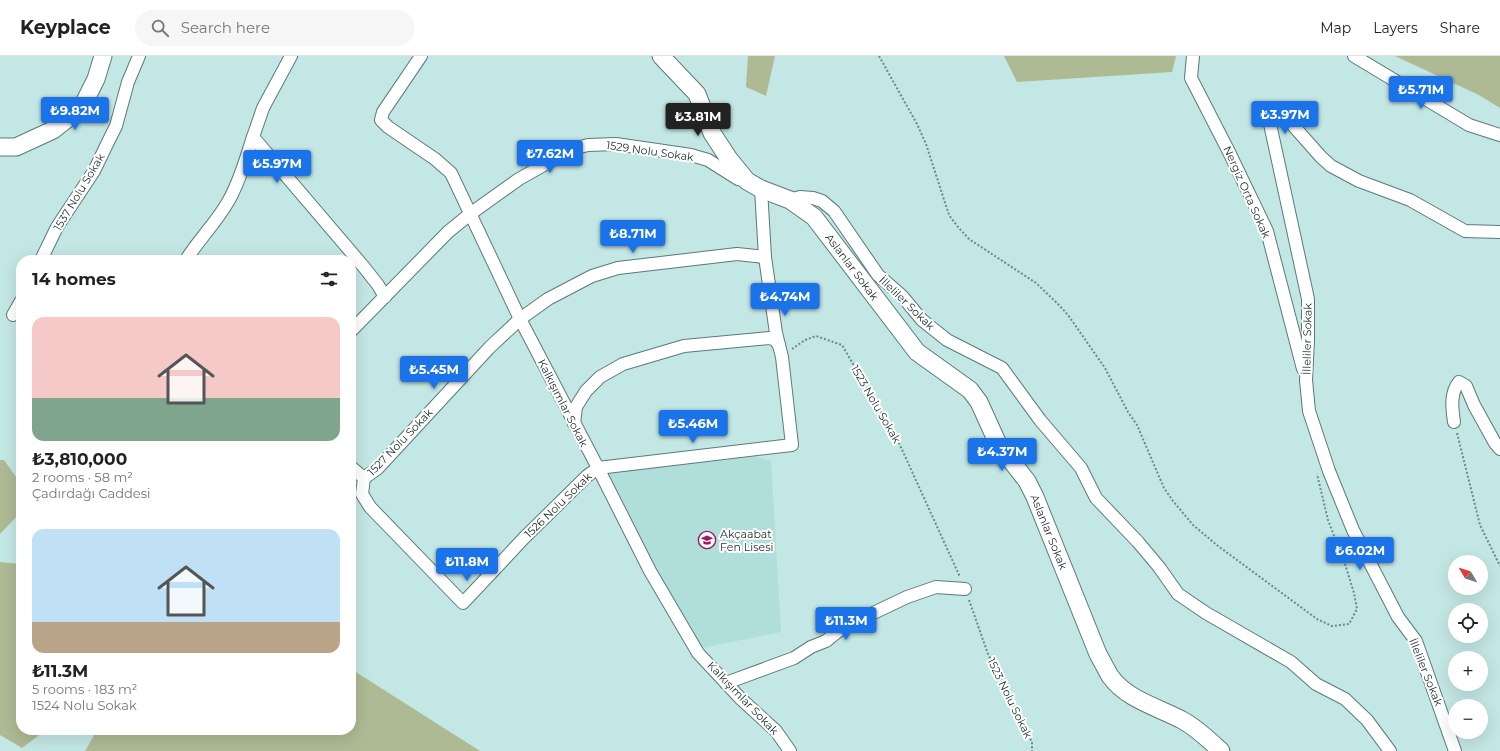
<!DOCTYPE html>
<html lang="en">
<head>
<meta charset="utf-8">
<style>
  body { margin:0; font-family:Montserrat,sans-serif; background:#f6f6f6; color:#222; height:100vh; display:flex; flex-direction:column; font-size:15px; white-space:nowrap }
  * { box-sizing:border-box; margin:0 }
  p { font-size:13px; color:#767676 }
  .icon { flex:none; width:22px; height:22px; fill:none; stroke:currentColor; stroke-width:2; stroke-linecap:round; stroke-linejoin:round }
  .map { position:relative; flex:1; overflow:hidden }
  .sheet { position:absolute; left:16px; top:199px; width:340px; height:480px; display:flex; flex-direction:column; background:#fff; border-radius:16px; box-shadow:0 4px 16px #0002 }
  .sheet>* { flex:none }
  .needle { width:26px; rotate:309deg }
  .controls { position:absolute; left:1448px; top:499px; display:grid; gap:8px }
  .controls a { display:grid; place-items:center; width:40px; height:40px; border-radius:50%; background:#fff; box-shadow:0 4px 16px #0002; font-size:20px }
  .price { position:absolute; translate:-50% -34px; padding:0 9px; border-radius:4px; background:#1a73e8; color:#fff; font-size:13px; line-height:26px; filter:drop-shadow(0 1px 2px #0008) }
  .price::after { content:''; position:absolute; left:50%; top:24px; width:12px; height:9px; margin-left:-6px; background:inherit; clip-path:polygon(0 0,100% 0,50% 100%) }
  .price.selected { background:#222; color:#fff }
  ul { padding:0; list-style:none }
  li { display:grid; align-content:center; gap:8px; height:212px; padding:0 16px }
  li span { display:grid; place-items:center; height:124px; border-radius:12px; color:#555 }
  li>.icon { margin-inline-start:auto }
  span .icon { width:72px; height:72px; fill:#fffc; stroke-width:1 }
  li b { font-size:17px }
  h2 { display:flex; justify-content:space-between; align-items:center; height:48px; padding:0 16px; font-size:17px }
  header { display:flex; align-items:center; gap:24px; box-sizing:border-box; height:56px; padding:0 20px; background:#fff; border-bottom:1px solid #e0e0e0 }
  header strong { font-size:19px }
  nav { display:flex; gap:22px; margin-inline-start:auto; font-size:14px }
  .search { width:280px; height:36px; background:#f6f6f6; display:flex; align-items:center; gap:10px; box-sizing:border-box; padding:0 14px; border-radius:22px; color:#767676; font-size:15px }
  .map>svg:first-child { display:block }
  .built { fill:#b0deda }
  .green { fill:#adba94 }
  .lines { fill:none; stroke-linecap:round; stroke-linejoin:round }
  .street-casing { stroke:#5a7b78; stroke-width:14 }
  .secondary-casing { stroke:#5a7b78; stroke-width:19 }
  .path { stroke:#6f8886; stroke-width:2; stroke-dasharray:2 2; stroke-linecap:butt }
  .street { stroke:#fff; stroke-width:12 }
  .secondary { stroke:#fff; stroke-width:17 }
  .labels { text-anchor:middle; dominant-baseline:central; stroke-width:4; stroke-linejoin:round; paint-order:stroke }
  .street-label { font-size:11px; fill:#22302f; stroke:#fff }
  .poi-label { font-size:11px; fill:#22302f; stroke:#fff; text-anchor:start }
</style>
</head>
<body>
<header>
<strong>Keyplace</strong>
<div class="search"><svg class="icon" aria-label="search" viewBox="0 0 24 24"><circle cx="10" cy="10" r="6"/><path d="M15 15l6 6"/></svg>Search here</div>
<nav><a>Map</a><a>Layers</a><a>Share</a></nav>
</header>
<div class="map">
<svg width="1500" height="695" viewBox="0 0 1500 695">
  <rect width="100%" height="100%" fill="#c3e7e4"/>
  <path class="built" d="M740 396 771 405 781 576 701 592 670 551 606 416Z"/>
  <g class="green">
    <path d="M748 0H775L766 40 746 31Z"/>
    <path d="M1004 0H1176L1172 16 1017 26Z"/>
    <path d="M1395 0H1500V52L1479 39Z"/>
    <path d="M0 404H4L21 428V456L0 478Z"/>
    <path d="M0 506 21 508V674H46L22 692 0 679Z"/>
    <path d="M351 613 480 695H85L96 676 94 674H351Z"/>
  </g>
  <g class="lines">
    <defs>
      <g id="street">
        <path d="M291 0 263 52 253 81 363 210 378 229 385 241"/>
        <path d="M421 0 383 56 381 64 388 71 435 103 451 117 520 263 598 412 650 515 698 597 740 642 776 675 790 695"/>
        <path d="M1193 0 1191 22 1229 96 1267 175 1303 313"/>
        <path d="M1354 0 1469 69 1500 79"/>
        <path d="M790 144 800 141 813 142 822 145 834 155 878 219 902 240 922 264 947 284 1002 312 1040 364 1081 412 1096 442 1138 486 1159 511 1178 538 1206 557 1291 606 1316 628 1345 643 1367 664 1390 695"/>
        <path d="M41 204 57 171 94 115 109 84 116 70 128 26 139 0"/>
        <path d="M186 204C199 183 217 166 229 144 240 125 246 102 253 81"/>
        <path d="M13 259 21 245"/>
        <path d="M351 275 448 176 470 158 519 123 572 93 588 89 616 88 691 99 708 104 738 123 744 124"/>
        <path d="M1454 366C1452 352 1450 337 1459 326L1466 330 1474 349 1495 387 1500 393"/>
        <path d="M574 368 576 351 586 335 600 321 623 308 684 290 769 282 774 283 779 289"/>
        <path d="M351 411 364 422 362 438 370 451 463 547 524 482 587 420 598 412 792 389 782 301 776 277 765 201 761 133"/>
        <path d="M364 422 378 412 490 291 520 263 548 243 592 220 618 212 737 198 765 201"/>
        <path d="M726 627 794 602 811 591 826 585 837 576 865 561 907 541 936 531 965 533"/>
        <path d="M1455 695 1416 585 1398 561 1353 474 1329 415 1309 355 1306 324 1308 284V243L1270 68 1275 59 1283 58 1321 101 1331 110 1359 125 1410 144 1465 175 1500 176"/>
      </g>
      <g id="secondary">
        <path d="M661 0 697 38 712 77 729 103 747 125 761 133 790 144 814 161 917 296 970 334 979 346 998 388 1027 425 1035 441 1098 598C1102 605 1106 613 1110 620 1127 644 1158 651 1182 664 1197 672 1209 684 1221 695"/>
        <path d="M0 91H16L53 74 82 51 96 23 103 0"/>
      </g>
    </defs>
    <use href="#street" class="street-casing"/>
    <use href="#secondary" class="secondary-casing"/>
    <g class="path">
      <path d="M879 0 917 68 926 88 949 159 958 171 969 183 1036 227 1058 248 1068 259 1105 312 1128 356 1137 369 1164 432 1173 445 1193 469 1218 490 1317 563 1332 570 1349 568 1357 553 1354 537 1345 508 1328 464 1317 418"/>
      <path d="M792 293 805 284 816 280 842 289 899 387 960 521"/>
      <path d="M1457 377 1480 469 1500 510"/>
      <path d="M969 544 988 598 1032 686V695"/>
    </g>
    <use href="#street" class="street"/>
    <use href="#secondary" class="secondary"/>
  </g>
  <defs>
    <symbol id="school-ring" viewBox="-11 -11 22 22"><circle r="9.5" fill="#fff" stroke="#9f1663" stroke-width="1.5"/><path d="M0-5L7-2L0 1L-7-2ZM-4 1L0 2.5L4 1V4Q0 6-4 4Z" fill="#9f1663"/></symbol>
  </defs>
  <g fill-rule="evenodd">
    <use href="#school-ring" x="697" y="474" width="20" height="20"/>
  </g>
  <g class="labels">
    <g class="street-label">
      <text transform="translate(650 95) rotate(8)">1529 Nolu Sokak</text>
      <text transform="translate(79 136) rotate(-59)">1537 Nolu Sokak</text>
      <text transform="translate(1247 136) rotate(66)">Nergiz Orta Sokak</text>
      <text transform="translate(852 211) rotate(53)">Aslanlar Sokak</text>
      <text transform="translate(907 247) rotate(44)">İlleliler Sokak</text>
      <text transform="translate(1307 283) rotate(-89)">İlleliler Sokak</text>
      <text transform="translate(563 347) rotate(63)">Kalkışımlar Sokak</text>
      <text transform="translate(876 348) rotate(60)">1523 Nolu Sokak</text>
      <text transform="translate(400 386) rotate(-46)">1527 Nolu Sokak</text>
      <text transform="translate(558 449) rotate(-44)">1526 Nolu Sokak</text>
      <text transform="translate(1049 476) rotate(68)">Aslanlar Sokak</text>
      <text transform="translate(1426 616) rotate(68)">İlleliler Sokak</text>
      <text transform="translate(743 642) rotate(46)">Kalkışımlar Sokak</text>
      <text transform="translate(1010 642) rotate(64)">1523 Nolu Sokak</text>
    </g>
    <g class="poi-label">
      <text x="720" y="478">Akçaabat<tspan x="720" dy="13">Fen Lisesi</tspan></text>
    </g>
  </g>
</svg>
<div class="controls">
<a><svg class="needle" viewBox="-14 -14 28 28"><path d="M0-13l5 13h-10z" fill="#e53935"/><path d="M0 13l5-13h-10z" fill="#767676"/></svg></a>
<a><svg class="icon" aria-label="locate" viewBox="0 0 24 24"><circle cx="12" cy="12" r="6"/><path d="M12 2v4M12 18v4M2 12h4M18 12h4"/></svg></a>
<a>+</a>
<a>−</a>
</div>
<b class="price" style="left:1421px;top:54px">₺5.71M</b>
<b class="price" style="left:75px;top:75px">₺9.82M</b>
<b class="price" style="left:1285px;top:79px">₺3.97M</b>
<b class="price selected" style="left:698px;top:81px">₺3.81M</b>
<b class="price" style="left:550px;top:118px">₺7.62M</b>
<b class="price" style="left:277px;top:128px">₺5.97M</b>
<b class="price" style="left:633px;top:198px">₺8.71M</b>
<b class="price" style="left:785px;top:261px">₺4.74M</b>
<b class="price" style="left:434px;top:334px">₺5.45M</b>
<b class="price" style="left:693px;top:388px">₺5.46M</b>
<b class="price" style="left:1002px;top:416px">₺4.37M</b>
<b class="price" style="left:1360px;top:515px">₺6.02M</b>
<b class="price" style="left:467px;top:526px">₺11.8M</b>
<b class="price" style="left:846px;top:585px">₺11.3M</b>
<section class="sheet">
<h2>14 homes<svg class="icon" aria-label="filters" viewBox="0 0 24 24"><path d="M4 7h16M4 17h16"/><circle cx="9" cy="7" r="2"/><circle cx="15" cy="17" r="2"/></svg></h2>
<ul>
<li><span style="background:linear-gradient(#f6c9c9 65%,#7fa58c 0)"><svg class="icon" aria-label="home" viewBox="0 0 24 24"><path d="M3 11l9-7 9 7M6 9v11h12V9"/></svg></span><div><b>₺3,810,000</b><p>2 rooms · 58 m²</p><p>Çadırdağı Caddesi</p></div></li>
<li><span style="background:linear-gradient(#bfe0f5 75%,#b9a48a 0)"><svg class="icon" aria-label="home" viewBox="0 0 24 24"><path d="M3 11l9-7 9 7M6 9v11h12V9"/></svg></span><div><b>₺11.3M</b><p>5 rooms · 183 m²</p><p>1524 Nolu Sokak</p></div></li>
</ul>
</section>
</div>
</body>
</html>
